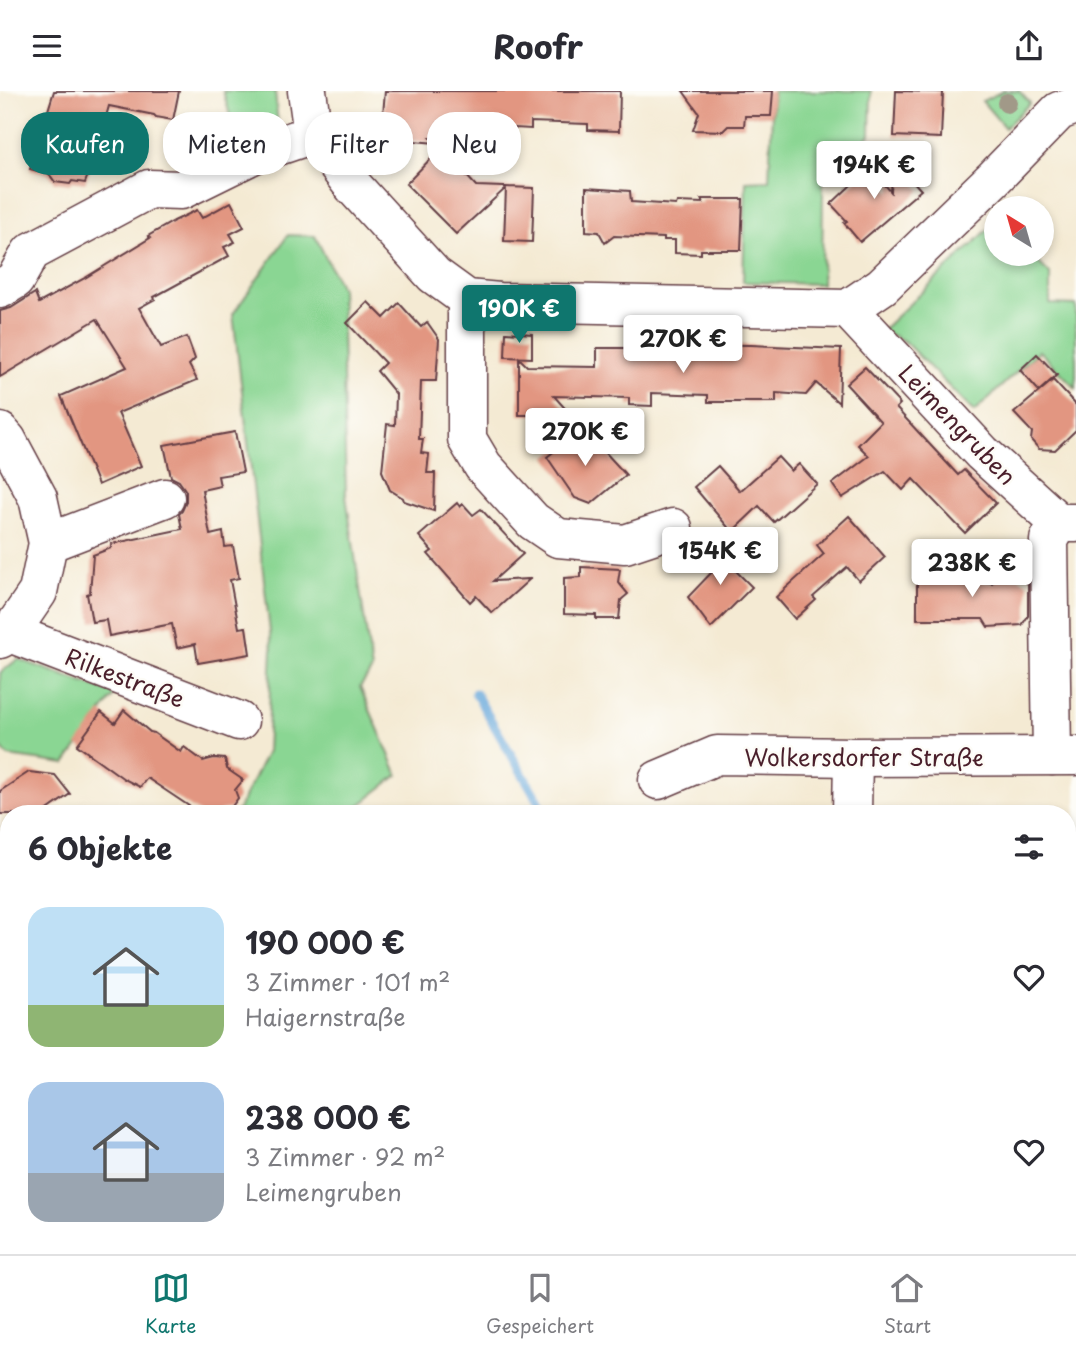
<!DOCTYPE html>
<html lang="de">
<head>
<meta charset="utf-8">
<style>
  body { margin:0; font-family:"Playpen Sans",sans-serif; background:#f2f2f3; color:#2b2b33; height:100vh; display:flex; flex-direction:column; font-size:26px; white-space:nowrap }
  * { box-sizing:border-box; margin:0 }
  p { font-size:23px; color:#7c7c81 }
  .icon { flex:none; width:38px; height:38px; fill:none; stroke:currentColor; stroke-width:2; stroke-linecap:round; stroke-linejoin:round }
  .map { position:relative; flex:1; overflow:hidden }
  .sheet { position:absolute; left:0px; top:714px; width:1076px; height:450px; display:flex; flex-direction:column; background:#fff; border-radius:28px 28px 0 0; box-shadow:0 4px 10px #0003 }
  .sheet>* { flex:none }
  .hud { position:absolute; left:21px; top:21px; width:700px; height:63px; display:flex; gap:14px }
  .needle { width:46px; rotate:323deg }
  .controls { position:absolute; left:984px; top:105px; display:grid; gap:14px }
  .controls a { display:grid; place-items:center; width:70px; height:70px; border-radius:50%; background:#fff; box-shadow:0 4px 10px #0003; font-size:35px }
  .price { position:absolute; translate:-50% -60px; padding:0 16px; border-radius:7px; background:#fff; color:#222; font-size:23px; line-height:46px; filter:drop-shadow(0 2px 4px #0008) }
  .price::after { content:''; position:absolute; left:50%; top:42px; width:21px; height:16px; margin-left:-10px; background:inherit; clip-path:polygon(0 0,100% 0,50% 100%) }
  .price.current { background:#0f766e; color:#fff }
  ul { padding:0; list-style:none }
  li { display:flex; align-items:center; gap:21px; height:175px; padding:0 28px }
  li span { display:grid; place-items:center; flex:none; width:196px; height:140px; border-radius:21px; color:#555 }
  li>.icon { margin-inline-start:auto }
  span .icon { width:84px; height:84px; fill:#fffc; stroke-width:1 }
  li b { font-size:30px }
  h2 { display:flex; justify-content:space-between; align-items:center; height:84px; padding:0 28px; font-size:30px }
  .chip { padding:0 24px; border-radius:28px; background:#fff; box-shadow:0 4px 10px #0003; font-size:24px; line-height:63px }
  .chip.current { background:#0f766e; color:#fff }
  header { display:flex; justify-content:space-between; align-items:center; height:91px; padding:0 28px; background:#fff; font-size:32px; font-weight:700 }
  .dock { display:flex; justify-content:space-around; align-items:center; height:98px; border-top:2px solid #e1e1e2; background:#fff; font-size:19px; color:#7c7c81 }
  .dock a { display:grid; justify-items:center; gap:4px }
  .dock .current { color:#0f766e }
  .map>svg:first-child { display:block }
  .green { fill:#8ad693; stroke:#6a7a5f; stroke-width:2 }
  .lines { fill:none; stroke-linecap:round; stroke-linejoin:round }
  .stream { stroke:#68a8db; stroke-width:9 }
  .building { fill:#e29681 }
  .minor-casing { stroke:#643d44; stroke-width:41 }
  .minor { stroke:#fff; stroke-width:38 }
  .tree { fill:#a19988 }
  .labels { text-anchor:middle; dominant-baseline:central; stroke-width:5; stroke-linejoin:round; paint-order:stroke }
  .street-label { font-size:23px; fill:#4a1f2b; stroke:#fdfcf7 }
</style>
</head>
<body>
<header><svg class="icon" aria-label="menu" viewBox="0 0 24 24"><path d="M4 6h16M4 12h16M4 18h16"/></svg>Roofr<svg class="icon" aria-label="share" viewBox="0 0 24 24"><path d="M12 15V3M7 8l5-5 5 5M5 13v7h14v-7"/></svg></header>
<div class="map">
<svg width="1076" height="1163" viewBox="0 0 1076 1163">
  <rect width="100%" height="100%" fill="#fdfcf7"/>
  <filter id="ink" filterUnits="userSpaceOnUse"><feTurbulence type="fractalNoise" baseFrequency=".0143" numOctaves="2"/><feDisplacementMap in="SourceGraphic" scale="14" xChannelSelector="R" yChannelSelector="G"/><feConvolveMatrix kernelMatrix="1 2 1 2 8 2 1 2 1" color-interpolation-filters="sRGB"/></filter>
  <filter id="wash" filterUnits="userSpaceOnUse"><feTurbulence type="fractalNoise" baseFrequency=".00686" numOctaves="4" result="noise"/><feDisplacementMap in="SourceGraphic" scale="28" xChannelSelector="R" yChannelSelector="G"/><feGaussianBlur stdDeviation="1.57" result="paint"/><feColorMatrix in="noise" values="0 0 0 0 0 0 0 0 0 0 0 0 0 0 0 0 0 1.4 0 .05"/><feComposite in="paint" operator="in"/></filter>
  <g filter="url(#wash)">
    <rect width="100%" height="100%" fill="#f4ead3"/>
    <g class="green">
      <path d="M223 0H275L278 35 241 53 233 35Z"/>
      <path d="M773 0H871L870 44 823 93 822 193 743 191 746 90 769 89Z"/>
      <path d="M1003 0H1019L1030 12 1005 37 982 10Z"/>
      <path d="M996 131V163H1030L1050 183V213L1076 214V297L1039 260 974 321 904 250 882 239Z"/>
      <path d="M288 144 315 145 341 197 346 405 372 579 360 596 398 684 348 723H236L267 661 272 558 233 223Z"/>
      <path d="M18 568 115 603 65 673 8 665 0 655V582Z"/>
      <path d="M0 990 9 996V1073L0 1075Z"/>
    </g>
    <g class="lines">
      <g class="stream">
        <path d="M475 602 546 723"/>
        <path d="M854 1155 860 1163"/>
      </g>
    </g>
    <g id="blocks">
      <g class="building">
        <path d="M54 0H179L173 29 156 26 154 24 109 15 105 29 103 30 93 70 85 92 72 90 70 93 55 91 49 83 30 78Z"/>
        <path d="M385 0H620L619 40 588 39V33L531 31V38L515 37 514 48 431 47 436 52 381 47Z"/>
        <path d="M683 0H773L771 25H745L744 35H728L723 40 693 39 699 22Z"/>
        <path d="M896 0 943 1 941 47 894 45Z"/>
        <path d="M441 57 476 95 534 97 532 151 504 150 506 97 456 143 406 93Z"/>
        <path d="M893 68 921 99 860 151 844 132 847 130 831 113 870 76 891 101Z"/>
        <path d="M586 97 630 100 631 111 676 114 677 111 703 112 701 108H743L741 159H701V163L675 162V149H664V147L614 145 605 152 599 141 586 140Z"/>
        <path d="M231 111 244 136 230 143 235 151 224 156 229 165 154 206 155 208 139 217 161 256 187 246 195 268 189 274 197 289 118 322 141 375 98 394 61 305 127 276 97 228 0 286V220L11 217 35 202 39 212 85 187 150 147 148 145 174 130 197 119 202 127Z"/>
        <path d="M368 211 384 227 399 212 421 236 427 231 439 248 436 290H421L419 348H423L421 362 429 363 427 382H435L434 420 404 410 403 407 390 399 382 380 387 333 395 334 396 303 377 280 385 272 347 232Z"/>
        <path d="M506 241 532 243V267L505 266Z"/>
        <path d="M649 253 751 254 841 258 839 312 816 292 806 304 776 302V311H708V304L652 302V315L629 314V307L554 305 571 324H519V267L527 275 597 276V257H649Z"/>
        <path d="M1037 263 1057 284 1039 300 1020 279Z"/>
        <path d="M865 276 900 313 896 317 958 384 964 379 996 412 965 442 913 388 903 399 885 380 842 407 832 393 869 365 858 354 881 331 846 293Z"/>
        <path d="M1053 289 1076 314V339L1055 359 1039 358 1031 349 1032 341 1014 322Z"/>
        <path d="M583 337 626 384 591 413 575 407 547 366Z"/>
        <path d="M235 341 243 381 218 385 220 395 202 399 210 444 223 441 225 456 233 455 239 487 230 489 239 537 246 536 250 563 198 572 195 553 177 557 172 533 109 545 106 529 92 531 87 503 90 502 93 464 111 457V453L182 438 179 423 182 420 186 411V400L179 390 171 386 164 354Z"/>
        <path d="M778 366 791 380 799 373 817 393 774 431 759 415 732 441 694 396 718 375 740 400Z"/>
        <path d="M457 412 460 416 463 413 473 424 481 418 523 463 493 490 530 488 492 522 476 505 470 511 428 463 432 460 419 445Z"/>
        <path d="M849 425 885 466 859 490 847 476 813 506 816 509 795 528 776 506 824 463 817 454Z"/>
        <path d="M724 452 739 470 732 476 752 496 711 537 688 506 714 479 704 468Z"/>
        <path d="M581 476 620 478 618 491 628 503 621 509 619 528H596V524L564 523V487L581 486Z"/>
        <path d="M917 482H959V487L992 492 998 486 1020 487 1028 493V525L1022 534 988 536 983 528H917Z"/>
        <path d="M124 619 150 641 154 642 181 661 184 656 203 670 214 667 225 668 227 678 243 689 235 699 238 707 230 718 221 719 218 723H201L147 687 140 696 124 688 77 654 101 621 115 632Z"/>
        <path d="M29 681 55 684 70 703 42 723H0V700Z"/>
      </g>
    </g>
  </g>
  <g filter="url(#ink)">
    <use href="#blocks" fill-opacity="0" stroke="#643d44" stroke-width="2"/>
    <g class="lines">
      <defs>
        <g id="minor">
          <path d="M307 0 313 43 353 95 434 184 467 208 499 211 848 218 882 195 993 88 1059 20 1076 14"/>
          <path d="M0 198 15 189 31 161 149 98 181 99 254 63 313 43"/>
          <path d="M467 208V348L483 375 533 430 558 447 625 453 673 437"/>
          <path d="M848 218 982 362 1059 432H1076"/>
          <path d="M0 341 7 349 38 407 48 452 38 501 10 542 0 548"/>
          <path d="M48 452 165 407"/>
          <path d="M10 542 239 630"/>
          <path d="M1052 665 1049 449 1059 432"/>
          <path d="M658 689 717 664 853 666 1076 665"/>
          <path d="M852 723 853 666"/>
          <path d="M0 827 9 820"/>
          <path d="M1068 879H1076"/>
          <path d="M0 951 9 957"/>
        </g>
      </defs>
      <use href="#minor" class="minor-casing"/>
      <use href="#minor" class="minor"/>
    </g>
    <circle class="tree" cx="1007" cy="12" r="10"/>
  </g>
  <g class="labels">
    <g class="street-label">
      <text transform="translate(958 333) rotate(46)">Leimengruben</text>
      <text transform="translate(125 586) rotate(21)">Rilkestraße</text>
      <text x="864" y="665">Wolkersdorfer Straße</text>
    </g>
  </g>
</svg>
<div class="controls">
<a><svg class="needle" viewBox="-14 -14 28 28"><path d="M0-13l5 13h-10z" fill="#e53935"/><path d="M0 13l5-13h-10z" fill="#7c7c81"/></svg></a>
</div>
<b class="price" style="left:874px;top:110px">194K €</b>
<b class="price current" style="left:519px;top:254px">190K €</b>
<b class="price" style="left:683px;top:284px">270K €</b>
<b class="price" style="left:585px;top:377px">270K €</b>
<b class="price" style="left:720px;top:496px">154K €</b>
<b class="price" style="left:972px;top:508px">238K €</b>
<div class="hud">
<a class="chip current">Kaufen</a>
<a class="chip">Mieten</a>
<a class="chip">Filter</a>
<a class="chip">Neu</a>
</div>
<section class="sheet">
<h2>6 Objekte<svg class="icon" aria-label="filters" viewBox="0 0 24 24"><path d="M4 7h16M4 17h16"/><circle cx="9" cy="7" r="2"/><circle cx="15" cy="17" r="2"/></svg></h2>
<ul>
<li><span style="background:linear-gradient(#bfe0f5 70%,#8fb573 0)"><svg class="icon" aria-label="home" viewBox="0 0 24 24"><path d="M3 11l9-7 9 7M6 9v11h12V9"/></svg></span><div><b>190 000 €</b><p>3 Zimmer · 101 m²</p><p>Haigernstraße</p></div><svg class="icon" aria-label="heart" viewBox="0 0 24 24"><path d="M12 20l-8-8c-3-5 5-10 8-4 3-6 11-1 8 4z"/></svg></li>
<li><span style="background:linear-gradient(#a9c7e8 65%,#9aa5b1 0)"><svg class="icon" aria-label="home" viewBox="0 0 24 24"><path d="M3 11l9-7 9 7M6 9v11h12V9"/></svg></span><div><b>238 000 €</b><p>3 Zimmer · 92 m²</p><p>Leimengruben</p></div><svg class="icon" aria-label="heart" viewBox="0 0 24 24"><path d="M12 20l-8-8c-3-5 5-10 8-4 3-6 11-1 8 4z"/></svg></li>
</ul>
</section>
</div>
<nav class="dock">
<a class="current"><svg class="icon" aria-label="map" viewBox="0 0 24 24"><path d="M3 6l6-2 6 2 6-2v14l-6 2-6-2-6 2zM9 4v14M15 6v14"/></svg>Karte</a>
<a><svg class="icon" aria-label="saved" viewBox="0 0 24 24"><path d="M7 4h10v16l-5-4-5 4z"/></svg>Gespeichert</a>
<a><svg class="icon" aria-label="home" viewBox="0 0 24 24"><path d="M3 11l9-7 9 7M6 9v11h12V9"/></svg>Start</a>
</nav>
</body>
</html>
